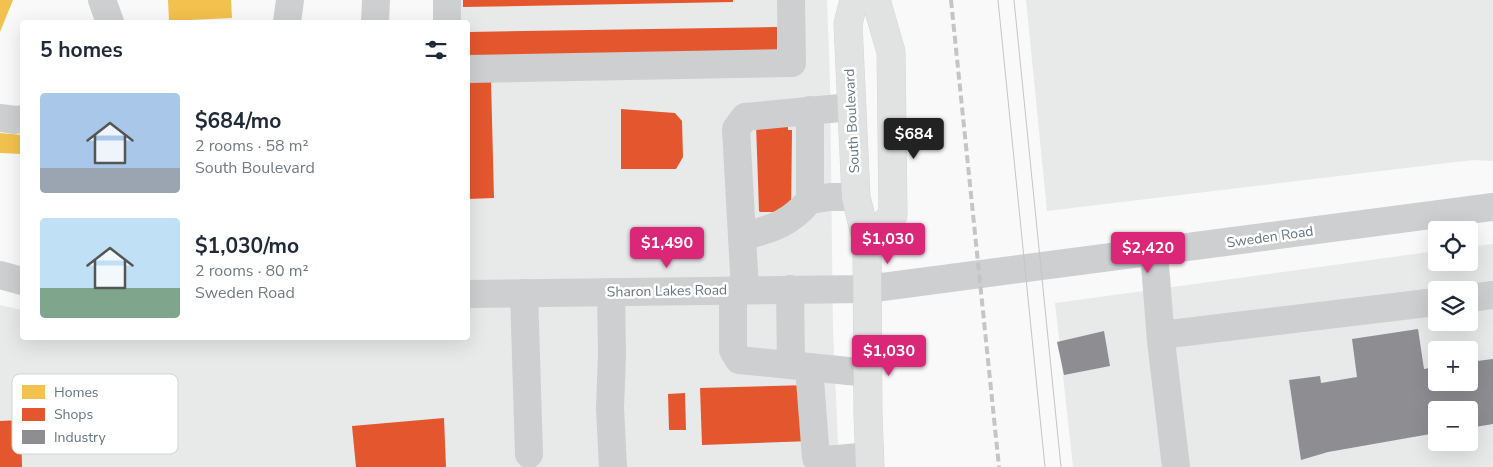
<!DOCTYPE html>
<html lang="en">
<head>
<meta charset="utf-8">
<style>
  body { margin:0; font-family:"Nunito Sans",sans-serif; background:#f2f2f3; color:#1f2937; height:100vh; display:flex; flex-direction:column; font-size:19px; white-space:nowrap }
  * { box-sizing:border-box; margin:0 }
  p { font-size:16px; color:#747a83 }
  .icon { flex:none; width:28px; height:28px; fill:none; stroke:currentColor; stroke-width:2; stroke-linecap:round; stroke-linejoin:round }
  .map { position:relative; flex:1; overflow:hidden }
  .side { position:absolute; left:20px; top:20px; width:450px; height:320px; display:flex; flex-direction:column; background:#fff; border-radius:5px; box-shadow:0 5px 20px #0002 }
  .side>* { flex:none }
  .controls { position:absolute; left:1428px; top:221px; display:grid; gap:10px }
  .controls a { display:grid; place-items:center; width:50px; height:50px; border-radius:5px; background:#fff; box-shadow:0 5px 20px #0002; font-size:25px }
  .price { position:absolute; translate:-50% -42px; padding:0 11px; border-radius:5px; background:#db2777; color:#fff; font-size:16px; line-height:32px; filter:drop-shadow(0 1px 2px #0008) }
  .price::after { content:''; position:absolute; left:50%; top:30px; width:15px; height:11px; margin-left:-8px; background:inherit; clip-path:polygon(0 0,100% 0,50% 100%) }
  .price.on { background:#222; color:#fff }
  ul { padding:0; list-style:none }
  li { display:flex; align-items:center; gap:15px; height:125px; padding:0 20px }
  li span { display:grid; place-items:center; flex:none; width:140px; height:100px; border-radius:5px; color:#555 }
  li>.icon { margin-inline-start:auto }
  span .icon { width:60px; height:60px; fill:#fffc; stroke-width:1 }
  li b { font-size:21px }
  h2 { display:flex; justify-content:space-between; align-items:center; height:60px; padding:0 20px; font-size:21px }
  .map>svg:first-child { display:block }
  .built { fill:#e8e9e9; fill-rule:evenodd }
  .homes { fill:#f2c14e }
  .shops { fill:#e4572e }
  .industry { fill:#8d8d92 }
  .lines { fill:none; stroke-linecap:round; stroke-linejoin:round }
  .major-casing { stroke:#d5d6d7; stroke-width:29 }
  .minor { stroke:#cecfd0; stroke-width:28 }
  .major { stroke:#e1e2e2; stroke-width:28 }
  .tram { stroke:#c3c5c6; stroke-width:1 }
  .rail { stroke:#c3c5c6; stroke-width:4; stroke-dasharray:8 4; stroke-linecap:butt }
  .labels { text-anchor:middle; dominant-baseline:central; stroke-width:5; stroke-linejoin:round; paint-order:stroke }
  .street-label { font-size:14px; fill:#657683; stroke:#fff }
  .key { fill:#fff; stroke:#d1d6da; stroke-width:1 }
  .key-label { font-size:14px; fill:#657683 }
</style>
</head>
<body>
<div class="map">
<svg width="1493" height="467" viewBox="0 0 1493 467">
  <rect width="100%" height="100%" fill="#f9f9f9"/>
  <g class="built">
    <path d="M433 0H827L830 82 833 329 839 467H0V305L22 310V338H468V22H433Z"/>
    <path d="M1026 0H1493V161L1473 160 1047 211Z"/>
    <path d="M1493 244V467H1073L1055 303 1436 251V262H1469V247ZM1436 290H1469V322H1436ZM1436 350H1469V382H1436ZM1436 410H1469V442H1436Z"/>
  </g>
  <g class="homes">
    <path d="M0 0H13L0 32Z"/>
    <path d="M168 0H231L232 18 169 21Z"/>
    <path d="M0 133 22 135V154L0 153Z"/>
  </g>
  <g class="shops">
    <path d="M463 0H733V2L463 7Z"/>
    <path d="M777 27V53L468 58V32Z"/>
    <path d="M468 81H491L494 198 468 199Z"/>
    <path d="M621 109 675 113 682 121 683 157 676 169H621Z"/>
    <path d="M788 123V130H792L791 212H760L759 211 756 124Z"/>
    <path d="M810 385 811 441 702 445 700 388Z"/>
    <path d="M685 393 686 430H669L668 394Z"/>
    <path d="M444 418 446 467H356L352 426Z"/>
    <path d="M21 420 22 467H0V421Z"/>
  </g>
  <g class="industry">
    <path d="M1418 329 1424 369 1436 367V382H1469V362L1493 359V424L1469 428V410H1436V433L1328 452 1301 460 1289 380 1320 376 1321 383 1357 377 1352 339Z"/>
    <path d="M1104 331 1110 366 1064 375 1057 342Z"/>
  </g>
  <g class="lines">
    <defs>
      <g id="major">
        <path d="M854 0 848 24 856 197 867 242 868 415 870 467"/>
        <path d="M867 242 893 215 891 52 876 0"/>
      </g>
    </defs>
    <use href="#major" class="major-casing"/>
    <g class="minor">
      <path d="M102 0 110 22"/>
      <path d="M447 0V22"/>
      <path d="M287 22 290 0"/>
      <path d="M375 22 376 0"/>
      <path d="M468 69 792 63 791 0"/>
      <path d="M0 118 15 120 22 119"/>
      <path d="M810 200 830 197H856"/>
      <path d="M742 237C773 228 788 225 810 200V110"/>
      <path d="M1154 252 1161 341 1176 467"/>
      <path d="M0 275 22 281"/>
      <path d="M790 289 791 365"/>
      <path d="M733 290V350L739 360 809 367 816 458 826 460 870 456"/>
      <path d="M745 290 736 129 745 117 851 107"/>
      <path d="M611 292 612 355 610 408 613 467"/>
      <path d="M524 293 529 454"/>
      <path d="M468 294 867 289 1493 207"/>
      <path d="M1469 298 1493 295"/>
      <path d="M1161 335 1436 302"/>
      <path d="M809 367 868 373"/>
    </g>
    <use href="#major" class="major"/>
    <g class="tram">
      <path d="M998 0 1045 467"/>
      <path d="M1014 0 1061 467"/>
    </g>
    <path class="rail" d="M951 0 999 467"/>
  </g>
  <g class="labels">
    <g class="street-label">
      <text transform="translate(852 121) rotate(-93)">South Boulevard</text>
      <text transform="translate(1270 237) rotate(-8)">Sweden Road</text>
      <text transform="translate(667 291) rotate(-1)">Sharon Lakes Road</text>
    </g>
  </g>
  <rect x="12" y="374" width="166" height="80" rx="8" class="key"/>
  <rect x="22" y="385" width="23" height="14" fill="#f2c14e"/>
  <rect x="22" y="408" width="23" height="13" fill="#e4572e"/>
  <rect x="22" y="430" width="23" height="14" fill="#8d8d92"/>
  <g class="key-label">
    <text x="54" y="397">Homes</text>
    <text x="54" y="419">Shops</text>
    <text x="54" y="442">Industry</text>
  </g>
</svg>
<div class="controls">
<a><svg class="icon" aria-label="locate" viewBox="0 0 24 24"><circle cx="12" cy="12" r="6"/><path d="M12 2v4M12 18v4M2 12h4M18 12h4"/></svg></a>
<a><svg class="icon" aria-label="layers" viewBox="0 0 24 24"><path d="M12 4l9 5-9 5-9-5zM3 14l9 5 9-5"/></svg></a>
<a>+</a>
<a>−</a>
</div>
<b class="price on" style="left:914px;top:160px">$684</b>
<b class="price" style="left:888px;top:265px">$1,030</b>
<b class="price" style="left:667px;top:269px">$1,490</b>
<b class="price" style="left:1148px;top:274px">$2,420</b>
<b class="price" style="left:889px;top:377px">$1,030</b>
<section class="side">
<h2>5 homes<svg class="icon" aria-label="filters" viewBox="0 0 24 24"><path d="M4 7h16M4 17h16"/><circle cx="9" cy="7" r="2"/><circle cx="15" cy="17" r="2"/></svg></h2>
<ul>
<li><span style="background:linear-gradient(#a9c7e8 75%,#9aa5b1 0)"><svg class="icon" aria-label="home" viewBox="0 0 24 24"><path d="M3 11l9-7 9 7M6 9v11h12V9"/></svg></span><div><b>$684/mo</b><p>2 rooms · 58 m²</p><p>South Boulevard</p></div></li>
<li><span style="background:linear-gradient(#bfe0f5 70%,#7fa58c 0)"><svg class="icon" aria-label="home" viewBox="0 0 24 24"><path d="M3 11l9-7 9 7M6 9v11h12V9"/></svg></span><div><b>$1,030/mo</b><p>2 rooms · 80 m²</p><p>Sweden Road</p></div></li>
</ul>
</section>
</div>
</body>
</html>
